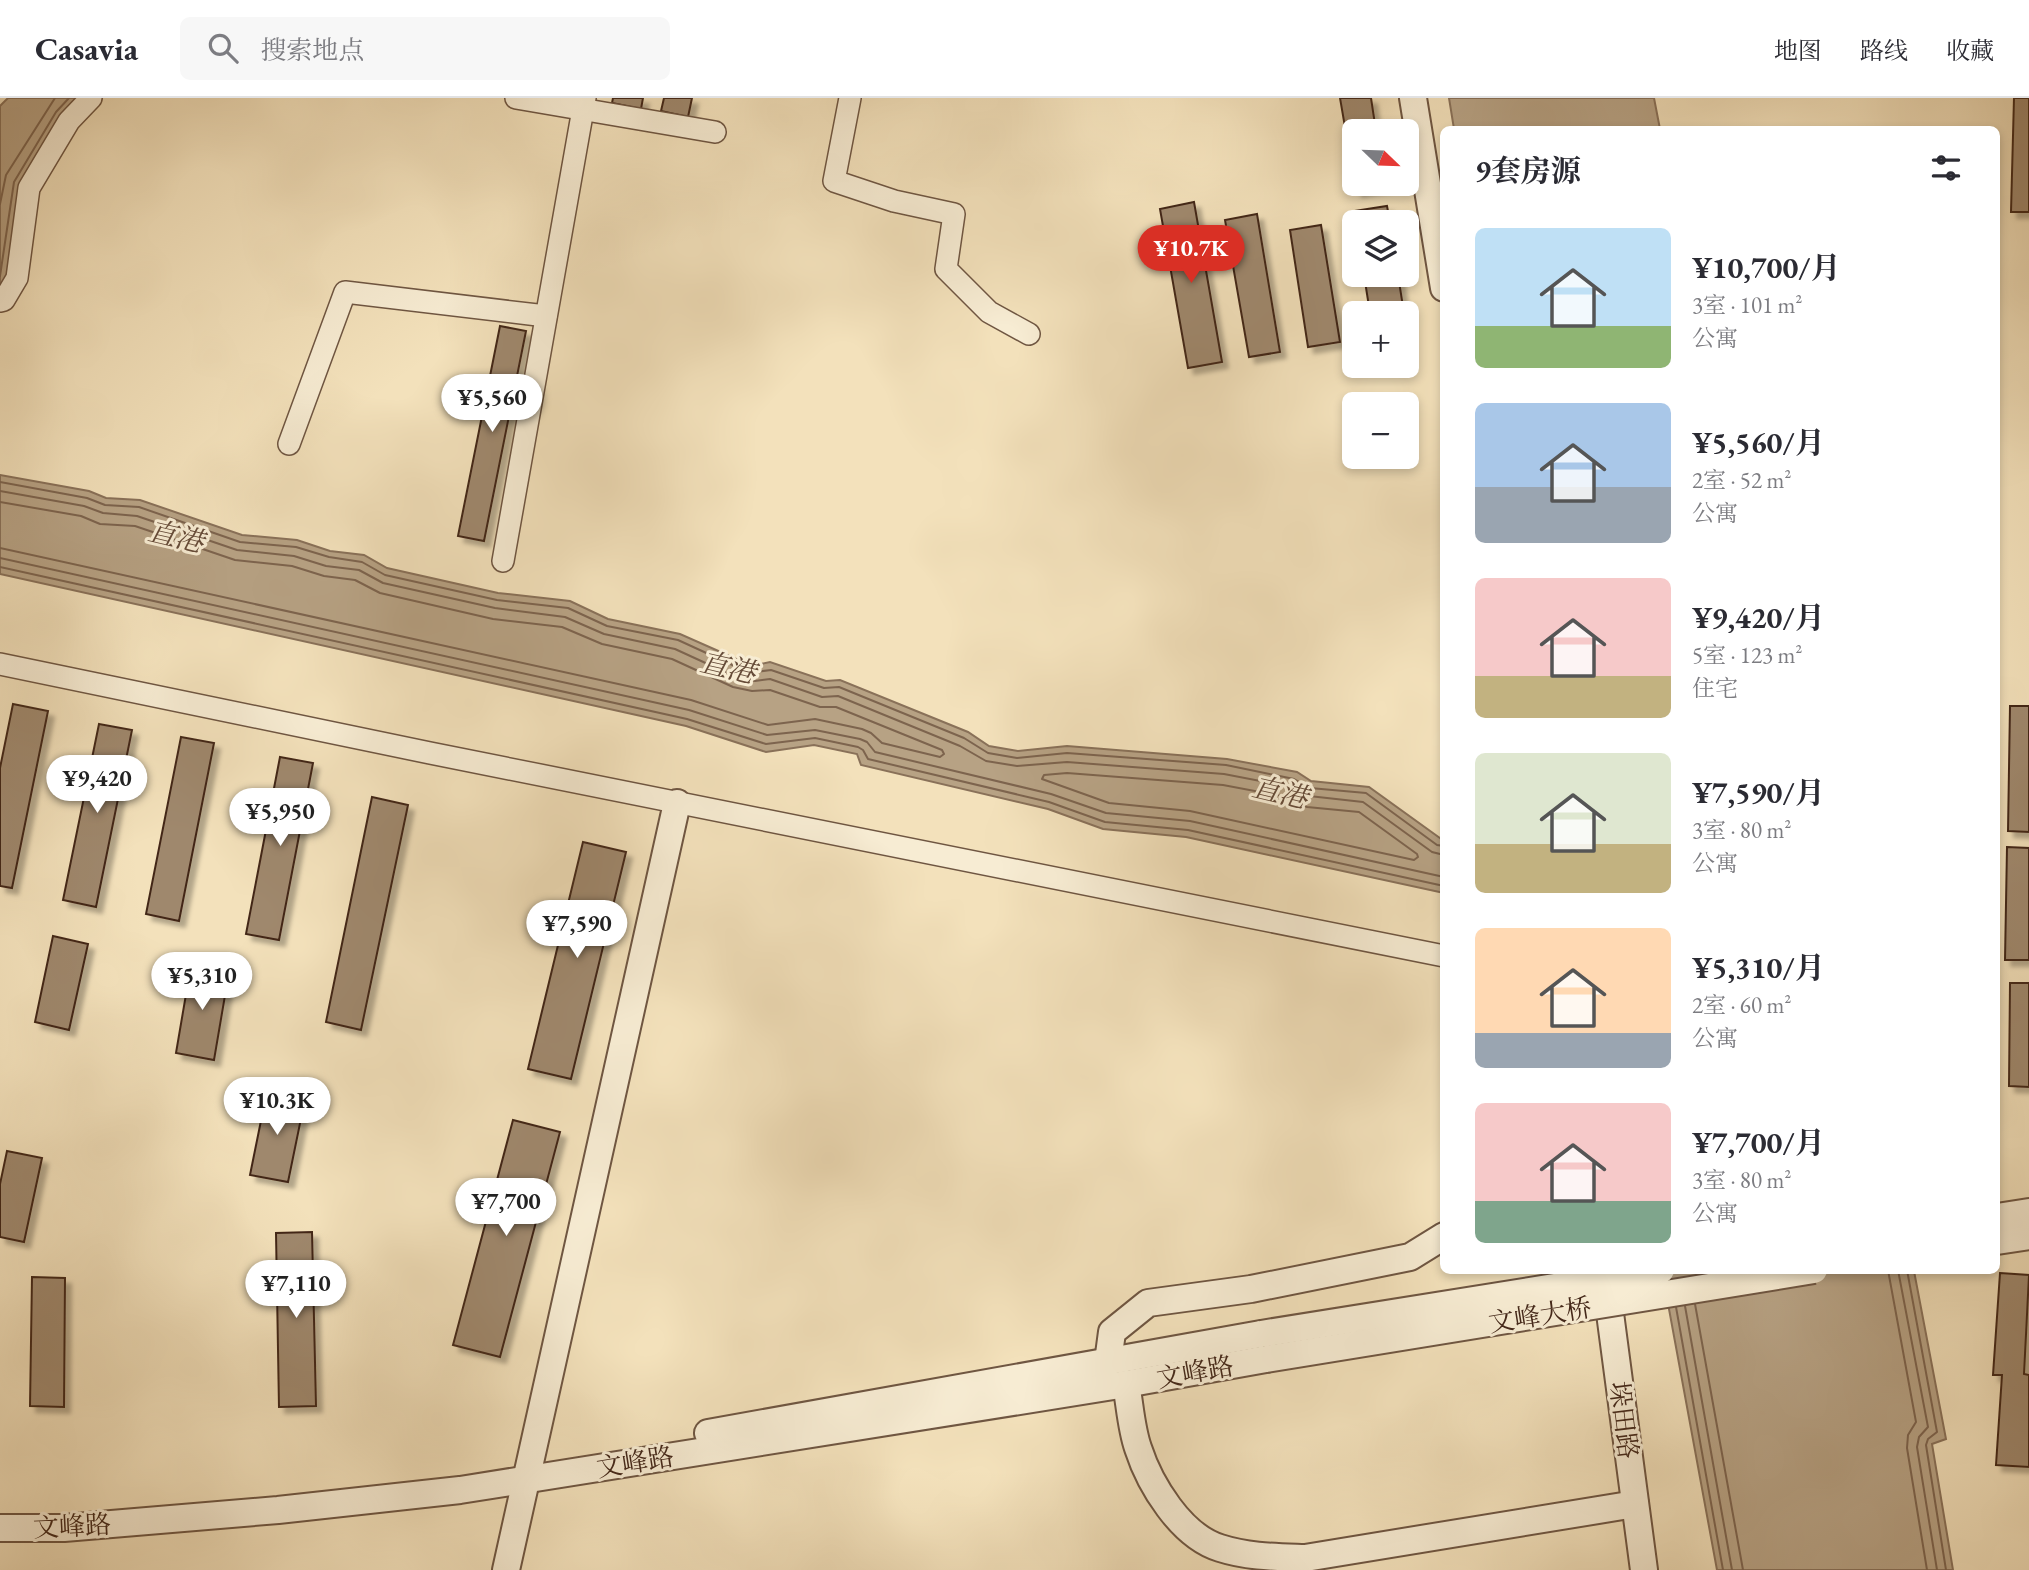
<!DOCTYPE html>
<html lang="zh">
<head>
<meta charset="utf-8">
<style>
  body { margin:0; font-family:"EB Garamond","Noto Serif SC",serif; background:#f7f7f7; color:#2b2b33; height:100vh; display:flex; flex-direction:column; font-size:26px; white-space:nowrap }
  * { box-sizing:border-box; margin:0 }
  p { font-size:23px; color:#7c7c81 }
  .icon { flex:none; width:38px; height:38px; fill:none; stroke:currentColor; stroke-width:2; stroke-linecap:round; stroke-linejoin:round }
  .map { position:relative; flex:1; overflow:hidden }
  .panel { position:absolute; left:1440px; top:28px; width:560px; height:1148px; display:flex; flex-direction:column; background:#fff; border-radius:10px; box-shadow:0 4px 10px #0003 }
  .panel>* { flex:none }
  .needle { width:46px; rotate:113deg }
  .fabs { position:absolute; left:1342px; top:21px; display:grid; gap:14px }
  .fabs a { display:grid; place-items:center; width:77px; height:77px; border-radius:10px; background:#fff; box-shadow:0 4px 10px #0003; font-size:35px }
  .price { position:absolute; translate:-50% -60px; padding:0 16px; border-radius:24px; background:#fff; color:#222; font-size:23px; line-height:46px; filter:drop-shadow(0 2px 4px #0008) }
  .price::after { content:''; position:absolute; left:50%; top:42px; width:21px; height:16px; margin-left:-10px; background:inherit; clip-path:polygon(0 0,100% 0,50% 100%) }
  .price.current { background:#d93025; color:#fff }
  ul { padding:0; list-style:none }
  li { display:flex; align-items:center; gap:21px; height:175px; padding:0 35px }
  li span { display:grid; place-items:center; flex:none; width:196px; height:140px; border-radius:10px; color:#555 }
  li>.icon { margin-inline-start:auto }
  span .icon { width:84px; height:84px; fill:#fffc; stroke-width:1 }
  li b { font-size:30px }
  h2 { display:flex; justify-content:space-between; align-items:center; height:84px; padding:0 35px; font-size:30px }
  header { display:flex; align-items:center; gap:42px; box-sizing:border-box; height:98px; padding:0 35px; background:#fff; border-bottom:2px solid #e1e1e2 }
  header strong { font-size:33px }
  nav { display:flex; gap:38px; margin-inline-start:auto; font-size:24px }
  .search { width:490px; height:63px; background:#f7f7f7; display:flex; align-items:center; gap:18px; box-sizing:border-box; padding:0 24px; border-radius:10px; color:#7c7c81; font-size:26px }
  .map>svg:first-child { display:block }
  .water { fill:#b7a284; stroke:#897159; stroke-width:2 }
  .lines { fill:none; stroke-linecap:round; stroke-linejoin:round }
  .shore { stroke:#7d644e; stroke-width:2 }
  .building { fill:#9f886d; stroke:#432719; stroke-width:2; filter:url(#shadow) }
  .minor-casing { stroke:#6f5642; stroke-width:24 }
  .tertiary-casing { stroke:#6f5642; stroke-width:30 }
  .minor { stroke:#f7ecd3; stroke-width:21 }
  .tertiary { stroke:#f7ecd3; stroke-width:26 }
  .tertiary-bridge-casing { stroke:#6f5642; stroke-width:30; stroke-linecap:butt }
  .tertiary-bridge { stroke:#f7ecd3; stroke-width:26 }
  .labels { text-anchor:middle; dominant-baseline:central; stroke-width:6; stroke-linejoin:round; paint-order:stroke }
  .street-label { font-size:26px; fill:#432719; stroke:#f7ecd3 }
  .water-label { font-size:28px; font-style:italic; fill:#664c39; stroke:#f7ecd3 }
</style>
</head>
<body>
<header>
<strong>Casavia</strong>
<div class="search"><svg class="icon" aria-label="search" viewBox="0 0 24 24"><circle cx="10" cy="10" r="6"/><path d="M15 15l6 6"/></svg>搜索地点</div>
<nav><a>地图</a><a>路线</a><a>收藏</a></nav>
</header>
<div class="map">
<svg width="2029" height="1472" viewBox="0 0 2029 1472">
  <defs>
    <filter id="shadow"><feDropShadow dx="6" dy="6" stdDeviation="2" flood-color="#0004"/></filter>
  </defs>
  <rect width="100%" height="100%" fill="#f3e1bb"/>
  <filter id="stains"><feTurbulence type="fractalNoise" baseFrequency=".00286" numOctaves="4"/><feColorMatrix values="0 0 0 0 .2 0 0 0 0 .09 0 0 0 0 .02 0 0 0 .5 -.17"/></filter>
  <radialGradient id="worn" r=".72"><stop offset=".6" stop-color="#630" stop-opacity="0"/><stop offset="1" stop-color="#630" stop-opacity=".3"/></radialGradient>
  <g class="water">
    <path d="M8 0H91L29 90 17 180 0 203V8Z"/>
    <path d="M1449 0H1654L1660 31H1454Z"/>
    <path d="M0 377 89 393 106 400 140 402 242 437 297 442 330 453 364 457 387 470 498 495 570 503 608 521 680 536 741 563 756 567 770 564 826 583 840 582 968 634 989 648 1018 653 1067 648 1227 661 1297 674 1311 683 1369 689 1444 743V795L1186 739 1103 731 1048 711 861 667 857 656 814 647 766 654 686 628 0 476Z"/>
    <path d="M1662 1173H1914L1946 1341 1932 1346 1953 1472H1717Z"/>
  </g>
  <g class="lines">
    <g class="shore">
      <path d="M0 106 6 77 55 0"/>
      <path d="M0 178 14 84 56 14 69 0"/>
      <path d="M0 384 87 400 105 407 139 409 240 444 296 449 329 459 362 464 385 477 497 502 568 510 607 528 678 542 739 570 755 574 771 572 824 590 839 589 964 640 988 655 1017 660 1067 655 1226 667 1294 681 1310 690 1366 695 1437 747 1444 748"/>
      <path d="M0 393 84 408 103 415 137 418 237 452 294 458 326 468 359 472 383 485 495 510 565 519 604 536 675 551 736 579 755 583 770 581 822 599 838 598 960 648 986 663 1017 668 1067 664 1224 676 1291 689 1309 698 1363 704 1432 754 1444 757"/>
      <path d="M0 404 81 418 100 426 135 428 235 462 292 468 324 478 355 482 380 495 493 521 562 529 602 546 672 561 733 589 752 593 770 592 820 609H836L942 652 944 656 940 659 882 645 871 635 862 631 815 621 768 627 691 602 0 450"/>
      <path d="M0 460 689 612 767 637 815 632 860 641 867 644 875 654 1051 696 1106 715 1190 723 1444 779"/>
      <path d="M0 469 687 621 766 646 815 640 858 649 863 652 868 661 1049 704 1105 724 1188 732 1444 788"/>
      <path d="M1067 675 1223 687 1287 699 1307 709 1359 714 1417 756 1418 759 1414 762 1190 713 1109 705 1042 681 1044 677Z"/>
      <path d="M1888 1172 1916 1324 1908 1337 1907 1350 1927 1472"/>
      <path d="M1898 1172 1928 1329 1919 1339 1917 1349 1937 1472"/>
      <path d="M1907 1172 1937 1334 1928 1341 1926 1347 1946 1472"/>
      <path d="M1695 1206 1743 1472"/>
      <path d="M1685 1208 1732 1472"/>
      <path d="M1676 1209 1723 1472"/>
    </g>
  </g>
  <g class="building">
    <path d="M613 0H643L641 11 612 5Z"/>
    <path d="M664 0H692L688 19 661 13Z"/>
    <path d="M1340 0H1371L1376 33H1354V86H1385V88L1356 93Z"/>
    <path d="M2014 0H2029V114H2011Z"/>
    <path d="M1194 104 1222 264 1188 270 1160 111Z"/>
    <path d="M1387 108 1390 124H1356L1354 113Z"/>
    <path d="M1257 116 1280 254 1249 259 1225 122Z"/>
    <path d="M1321 127 1340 244 1308 249 1290 132Z"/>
    <path d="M1364 177H1398L1404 215H1370Z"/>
    <path d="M500 228 526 233 484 443 458 438Z"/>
    <path d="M13 606 48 613 12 790 0 788V670Z"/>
    <path d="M2010 608H2029V734L2008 733Z"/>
    <path d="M99 626 132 632 96 809 63 802Z"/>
    <path d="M181 639 214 645 179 823 146 816Z"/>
    <path d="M280 659 313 665 279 842 246 836Z"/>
    <path d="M372 699 408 707 361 932 326 924Z"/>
    <path d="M583 744 626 754 571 981 528 971Z"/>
    <path d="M2007 749 2029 750V862H2005Z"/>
    <path d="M53 838 88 846 69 932 35 924Z"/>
    <path d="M191 867 229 874 214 962 176 955Z"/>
    <path d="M2010 885H2029V989L2009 988Z"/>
    <path d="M267 993 305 1001 288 1084 250 1077Z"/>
    <path d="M513 1022 560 1034 500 1259 453 1247Z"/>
    <path d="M7 1053 42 1060 24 1144 0 1139V1086Z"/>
    <path d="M312 1134 316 1308 279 1309 276 1135Z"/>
    <path d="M2000 1175 2029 1177 2024 1276 2029 1277V1369L1996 1367 2002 1277H1993Z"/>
    <path d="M32 1179 65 1180 64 1309 30 1308Z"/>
  </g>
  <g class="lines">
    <defs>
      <g id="minor">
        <path d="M516 0 715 34"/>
        <path d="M850 0 834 83 894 103 954 116 946 171 989 214 1029 236"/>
        <path d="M0 203 4 202 17 180 29 90 69 23 91 0"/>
        <path d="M289 346 345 194 546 218"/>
        <path d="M503 463 585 0"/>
        <path d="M0 566 430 655 1444 858"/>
      </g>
      <g id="tertiary">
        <path d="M1413 0 1444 190"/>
        <path d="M1997 1119 2029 1114"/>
        <path d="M1997 1143 2029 1138"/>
        <path d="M1606 1185 1644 1472"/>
        <path d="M1108 1264 1112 1234 1148 1205 1251 1191 1410 1159 1444 1138"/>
        <path d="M1126 1286C1130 1307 1131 1330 1138 1350 1150 1387 1181 1438 1220 1450 1248 1459 1276 1459 1305 1460L1635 1406"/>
        <path d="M708 1335 1261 1236"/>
        <path d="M0 1430H64L278 1412 460 1392 1126 1286 1266 1261"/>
        <path d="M506 1472 677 705"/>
      </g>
    </defs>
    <use href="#minor" class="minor-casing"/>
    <use href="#tertiary" class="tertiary-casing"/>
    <use href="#minor" class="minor"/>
    <use href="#tertiary" class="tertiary"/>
    <defs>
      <g id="tertiary-bridge">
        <path d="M1261 1236 1661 1172"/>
        <path d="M1266 1261 1814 1172"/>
      </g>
    </defs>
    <use href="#tertiary-bridge" class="tertiary-bridge-casing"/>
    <use href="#tertiary-bridge" class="tertiary-bridge"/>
  </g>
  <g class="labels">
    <g class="street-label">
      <text transform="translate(1540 1217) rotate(-9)">文峰大桥</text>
      <text transform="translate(1195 1274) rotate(-10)">文峰路</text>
      <text transform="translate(1624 1322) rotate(83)">垛田路</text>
      <text transform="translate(635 1364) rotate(-9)">文峰路</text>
      <text transform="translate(72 1428) rotate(-3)">文峰路</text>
    </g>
    <g class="water-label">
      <text transform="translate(176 438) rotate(13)">直港</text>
      <text transform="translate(728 569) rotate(13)">直港</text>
      <text transform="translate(1280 694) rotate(13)">直港</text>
    </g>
  </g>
  <rect width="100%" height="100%" filter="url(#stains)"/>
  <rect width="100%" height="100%" fill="url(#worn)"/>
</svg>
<div class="fabs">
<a><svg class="needle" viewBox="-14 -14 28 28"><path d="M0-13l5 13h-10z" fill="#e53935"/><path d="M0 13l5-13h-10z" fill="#7c7c81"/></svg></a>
<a><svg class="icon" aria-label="layers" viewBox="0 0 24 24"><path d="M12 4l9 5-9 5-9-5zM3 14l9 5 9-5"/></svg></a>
<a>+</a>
<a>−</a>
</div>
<b class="price current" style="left:1191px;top:187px">¥10.7K</b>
<b class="price" style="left:492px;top:336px">¥5,560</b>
<b class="price" style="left:97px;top:717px">¥9,420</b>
<b class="price" style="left:280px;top:750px">¥5,950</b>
<b class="price" style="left:577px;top:862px">¥7,590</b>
<b class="price" style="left:202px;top:914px">¥5,310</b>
<b class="price" style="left:277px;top:1039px">¥10.3K</b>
<b class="price" style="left:506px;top:1140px">¥7,700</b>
<b class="price" style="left:296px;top:1222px">¥7,110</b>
<section class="panel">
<h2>9套房源<svg class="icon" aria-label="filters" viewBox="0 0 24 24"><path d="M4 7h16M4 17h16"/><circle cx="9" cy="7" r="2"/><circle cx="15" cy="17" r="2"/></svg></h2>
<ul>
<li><span style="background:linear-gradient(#bfe0f5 70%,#8fb573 0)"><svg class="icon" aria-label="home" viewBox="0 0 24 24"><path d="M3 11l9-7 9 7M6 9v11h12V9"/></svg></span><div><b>¥10,700/月</b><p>3室 · 101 m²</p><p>公寓</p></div></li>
<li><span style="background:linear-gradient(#a9c7e8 60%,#9aa5b1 0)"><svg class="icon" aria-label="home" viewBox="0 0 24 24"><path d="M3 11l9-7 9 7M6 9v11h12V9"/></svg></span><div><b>¥5,560/月</b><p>2室 · 52 m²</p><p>公寓</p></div></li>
<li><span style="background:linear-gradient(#f6c9c9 70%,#c2b280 0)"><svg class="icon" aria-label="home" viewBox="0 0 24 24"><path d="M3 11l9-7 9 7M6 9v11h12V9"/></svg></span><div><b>¥9,420/月</b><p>5室 · 123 m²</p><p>住宅</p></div></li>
<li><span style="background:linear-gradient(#dfe7d0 65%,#c2b280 0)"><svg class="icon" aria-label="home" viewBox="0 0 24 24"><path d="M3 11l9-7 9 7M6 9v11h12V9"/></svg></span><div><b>¥7,590/月</b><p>3室 · 80 m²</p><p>公寓</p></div></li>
<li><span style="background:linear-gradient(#ffd9b3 75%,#9aa5b1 0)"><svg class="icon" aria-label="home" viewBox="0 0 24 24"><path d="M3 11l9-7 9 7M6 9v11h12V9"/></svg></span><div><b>¥5,310/月</b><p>2室 · 60 m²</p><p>公寓</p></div></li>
<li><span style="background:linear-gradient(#f6c9c9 70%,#7fa58c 0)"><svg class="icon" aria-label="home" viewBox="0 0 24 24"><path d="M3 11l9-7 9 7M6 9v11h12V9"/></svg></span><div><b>¥7,700/月</b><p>3室 · 80 m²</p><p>公寓</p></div></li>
</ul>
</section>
</div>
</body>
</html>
